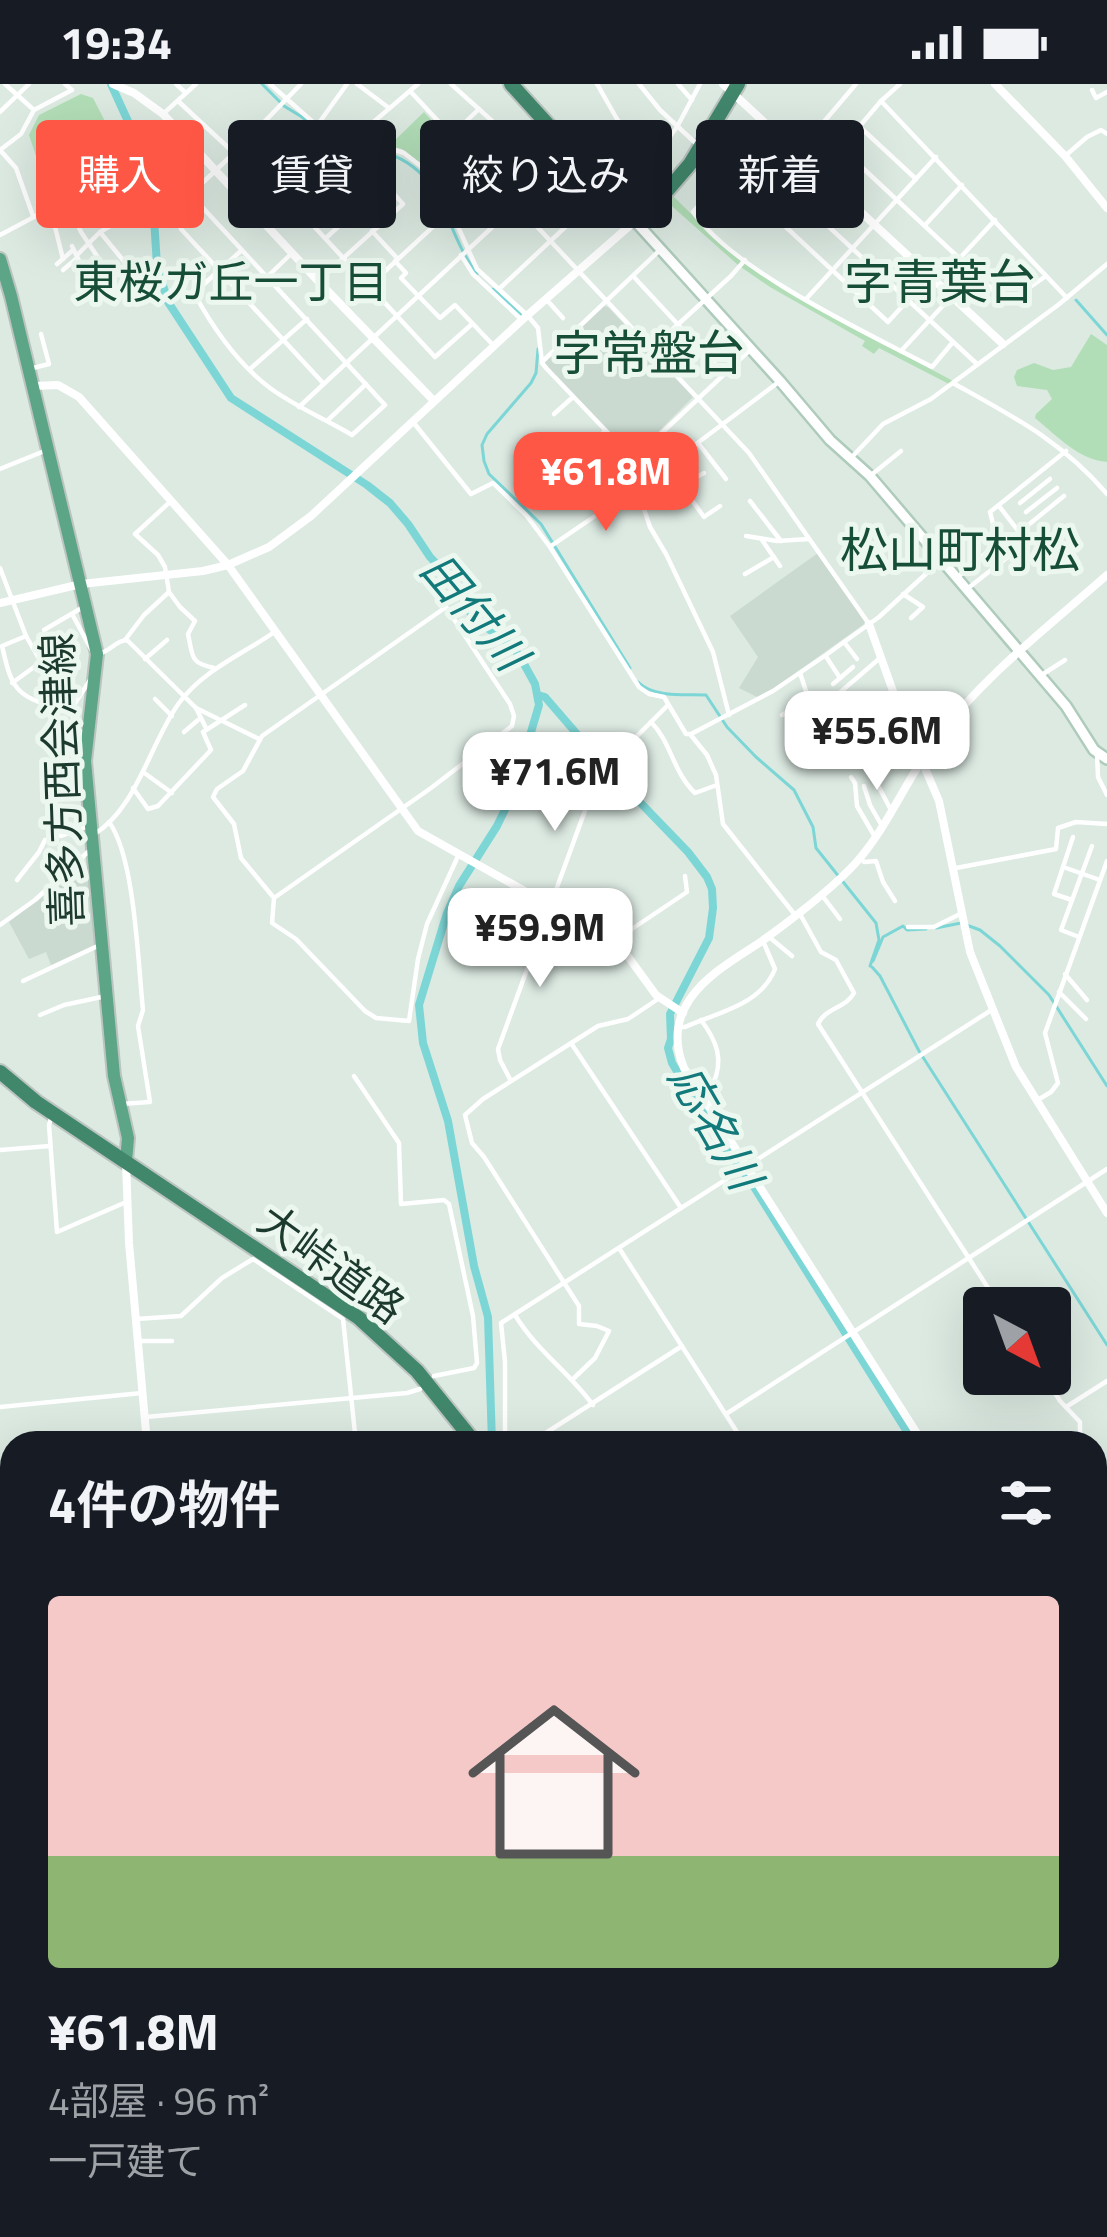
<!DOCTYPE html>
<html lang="ja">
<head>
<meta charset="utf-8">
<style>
  body { margin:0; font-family:"Titillium Web","Noto Sans JP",sans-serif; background:#242831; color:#f1f3f6; height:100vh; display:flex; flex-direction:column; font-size:45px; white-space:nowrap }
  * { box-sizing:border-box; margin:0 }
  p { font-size:39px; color:#9ea1a6 }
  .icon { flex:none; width:66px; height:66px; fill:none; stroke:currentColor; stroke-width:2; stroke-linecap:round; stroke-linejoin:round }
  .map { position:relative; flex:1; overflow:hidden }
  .sheet { position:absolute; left:0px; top:1347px; width:1107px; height:807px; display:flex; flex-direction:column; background:#171b24; border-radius:36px 36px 0 0; box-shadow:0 12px 48px #0002 }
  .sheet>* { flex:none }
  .top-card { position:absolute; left:36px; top:36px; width:1035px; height:108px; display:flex; gap:24px }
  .needle { width:78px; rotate:139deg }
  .buttons { position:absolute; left:963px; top:1203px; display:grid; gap:24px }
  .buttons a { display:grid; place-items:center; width:108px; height:108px; border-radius:12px; background:#171b24; box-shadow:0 12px 48px #0002; font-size:60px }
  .price { position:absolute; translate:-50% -102px; padding:0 27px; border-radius:24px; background:#fff; color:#222; font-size:39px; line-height:78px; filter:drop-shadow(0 3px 6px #0008) }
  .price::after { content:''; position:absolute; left:50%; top:72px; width:36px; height:27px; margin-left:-18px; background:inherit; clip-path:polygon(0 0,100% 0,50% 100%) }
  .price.selected { background:#ff5745; color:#fff }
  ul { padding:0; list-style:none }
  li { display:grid; align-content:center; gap:24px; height:636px; padding:0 48px }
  li span { display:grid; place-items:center; height:372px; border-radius:12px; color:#555 }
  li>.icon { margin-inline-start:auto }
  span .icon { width:216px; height:216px; fill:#fffc; stroke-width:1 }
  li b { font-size:51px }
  h2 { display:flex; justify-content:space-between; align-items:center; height:144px; padding:0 48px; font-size:51px }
  .tag { padding:0 42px; border-radius:12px; background:#171b24; box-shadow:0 12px 48px #0002; font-size:42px; line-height:108px }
  .tag.selected { background:#ff5745; color:#fff }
  .status { display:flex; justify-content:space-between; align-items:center; height:84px; padding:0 60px; background:#171b24; direction:ltr }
  .status svg { height:33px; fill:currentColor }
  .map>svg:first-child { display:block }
  .built { fill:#cadad0 }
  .green { fill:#b2deb7 }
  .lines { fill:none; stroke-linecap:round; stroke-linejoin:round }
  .stream { stroke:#7dd6d6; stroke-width:3 }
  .river { stroke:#7dd6d6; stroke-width:8 }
  .secondary-casing { stroke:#aecbbc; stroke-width:14 }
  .primary-casing { stroke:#bbc4c0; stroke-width:16 }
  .trunk-casing { stroke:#bbc4c0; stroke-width:18 }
  .minor { stroke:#fff; stroke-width:4.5 }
  .tertiary { stroke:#fff; stroke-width:8 }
  .secondary { stroke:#fff; stroke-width:9 }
  .primary { stroke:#5ca587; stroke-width:12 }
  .trunk { stroke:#41876c; stroke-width:14 }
  .labels { text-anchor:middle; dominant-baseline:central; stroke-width:10; stroke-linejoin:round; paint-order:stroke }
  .street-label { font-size:42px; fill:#1d3a2e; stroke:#ecf7f0 }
  .neighbourhood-label { font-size:45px; fill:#174e38; stroke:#ecf7f0 }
  .water-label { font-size:45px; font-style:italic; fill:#127a7b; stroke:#ecf7f0 }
  .quarter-label { font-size:48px; fill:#174e38; stroke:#ecf7f0 }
</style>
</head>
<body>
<div class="status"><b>19:34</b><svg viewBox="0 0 49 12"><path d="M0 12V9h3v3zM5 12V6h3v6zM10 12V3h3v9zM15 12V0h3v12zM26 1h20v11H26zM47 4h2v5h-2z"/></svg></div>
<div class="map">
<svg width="1107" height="2153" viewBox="0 0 1107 2153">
  <rect width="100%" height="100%" fill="#dceae2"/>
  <g class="built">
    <path d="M603 222 608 223 693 313 634 372H631L545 280V277Z"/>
    <path d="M818 469 866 533 864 540 769 608 759 614 739 604 758 573 730 532Z"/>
    <path d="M73 784 79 790 91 784 99 859 51 881 46 868 29 875 9 838 59 799Z"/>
  </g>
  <g class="green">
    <path d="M81 10 93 14 115 57 107 79 68 104 43 93 29 51 39 31Z"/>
    <path d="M424 28 456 64 431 87 402 65 389 62Z"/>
    <path d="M671 110C755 196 850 241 953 297L949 300 879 264 874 270 862 262 865 257 770 203 738 181 665 116Z"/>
    <path d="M1091 250 1107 261V378C1079 376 1057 352 1035 334L1036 330 1052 315 1047 306 1017 302 1014 293 1017 286 1034 279 1053 286 1071 283Z"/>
    <path d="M348 2142H596L605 2153H338Z"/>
  </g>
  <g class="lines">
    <g class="stream">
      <path d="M262 0 284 22 302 33 338 64 346 67 364 65"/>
      <path d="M380 67C447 85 442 144 477 190"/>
      <path d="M493 205 521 231"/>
      <path d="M1076 216 1107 251"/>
      <path d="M538 265 536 289 531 299 487 350 482 361 484 377 489 390 541 440 630 584"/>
      <path d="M638 598C654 614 684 610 706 611L727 643 756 673 794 706 813 743 816 764 876 839 879 856 870 882"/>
      <path d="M936 844 961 839 980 846 1000 862 1049 911 1107 1002"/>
      <path d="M873 877 883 853 903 842 907 846 926 845"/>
      <path d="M872 883 880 892 919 967 1107 1261"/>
      <path d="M800 2153 805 2142"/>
    </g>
    <g class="river">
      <path d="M111 0 142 68 146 105 154 135 157 181 168 218 231 314 367 401 390 419 408 440 430 473 454 498 473 534 510 560 519 571 535 600 539 621 513 709 497 742 459 802 447 829 419 921 423 959 448 1037 474 1182 488 1233 492 1359"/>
      <path d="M538 611 545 613 602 679 688 768 707 793 712 805 713 824 709 854 670 930 671 955 668 964 672 979 684 999 710 1033 722 1059 749 1095 914 1359"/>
      <path d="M1095 2024 1107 2042"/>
      <path d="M269 2142 270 2153"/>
    </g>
    <defs>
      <path id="secondary" d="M635 137 780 297 830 356 870 392 1066 622 1094 666 1107 675"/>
      <path id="primary" d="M0 175 11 212 97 570 85 677 114 992 128 1054 126 1077"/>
      <g id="trunk">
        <path d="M511 0 635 137 665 109 690 80 738 0"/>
        <path d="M0 988 36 1018 359 1234 417 1287 475 1359"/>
        <path d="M979 2142 988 2153"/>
      </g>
    </defs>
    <use href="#secondary" class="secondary-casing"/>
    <use href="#primary" class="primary-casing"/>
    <use href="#trunk" class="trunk-casing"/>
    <g class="minor">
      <path d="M5 0 34 26"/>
      <path d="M176 0 186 9"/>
      <path d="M270 0 340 62 392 65 404 69 422 83 446 116 477 185 528 232 538 244 542 279 547 285 651 394"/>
      <path d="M301 0 234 69 176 124 181 145 323 299"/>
      <path d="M357 0 389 24"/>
      <path d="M451 0 520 62 581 127"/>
      <path d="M597 0 617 35 649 81 677 43 700 0"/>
      <path d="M639 0 660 26 888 238 907 217"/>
      <path d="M678 0 692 16"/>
      <path d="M1092 6 1096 14 1107 8"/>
      <path d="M410 7 749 369 869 540"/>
      <path d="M178 17 234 69 270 108 309 137 435 273 472 240"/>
      <path d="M881 17 1067 214"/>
      <path d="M0 28 29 0"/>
      <path d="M163 30 196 0"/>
      <path d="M316 43 347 0"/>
      <path d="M860 43 916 95"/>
      <path d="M820 44 1007 219 1046 192"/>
      <path d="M453 50 479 25"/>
      <path d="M843 62 881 17 900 0"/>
      <path d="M194 63 168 86 385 321 352 351C325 335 296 323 270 304 238 280 213 244 194 209L242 166"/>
      <path d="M340 70 376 68"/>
      <path d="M1065 72 1087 53 1101 46 1107 50"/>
      <path d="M432 92 463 64"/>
      <path d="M776 94 856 0"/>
      <path d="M104 120 125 106"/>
      <path d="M69 121 81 148 105 184"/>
      <path d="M46 126 55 143 63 175"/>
      <path d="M33 132 16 84 0 66 21 50 34 26 72 6 65 0"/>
      <path d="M309 137 379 68"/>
      <path d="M778 137 798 115"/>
      <path d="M925 141 962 101"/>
      <path d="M267 143 337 74 344 63 418 0"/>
      <path d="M372 147 397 174"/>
      <path d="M0 151 51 124 94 116 117 130 120 136 100 148 127 181 125 184 134 207"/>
      <path d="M327 153 385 100"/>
      <path d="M72 162 92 204"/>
      <path d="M77 171 98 150"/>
      <path d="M461 171 473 190 522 236"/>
      <path d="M959 175 995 136"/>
      <path d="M395 177 406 189 401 194 440 234 455 221 494 262"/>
      <path d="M57 180 73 166"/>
      <path d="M63 186 77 174"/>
      <path d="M633 192 723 289"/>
      <path d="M267 193 292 169"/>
      <path d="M318 197 403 120 368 81"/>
      <path d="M369 202 545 39"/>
      <path d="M499 205 604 107"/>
      <path d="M546 215 563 234"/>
      <path d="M806 215 936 73"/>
      <path d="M953 258 932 283C865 248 734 187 693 128L746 66 977 280"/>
      <path d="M651 265 731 192 745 176"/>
      <path d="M901 267 974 188"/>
      <path d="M543 277 661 165"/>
      <path d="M33 284 49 280 41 250"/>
      <path d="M250 285 307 235"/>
      <path d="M953 299C1012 332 1062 357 1107 410"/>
      <path d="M299 323 515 122"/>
      <path d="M554 330 573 313"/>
      <path d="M328 336 366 300"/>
      <path d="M413 338 471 410 493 399 526 431 550 463 639 603 649 610 664 613 686 650H690L707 671 716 691 723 740 795 831"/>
      <path d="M698 359 726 395"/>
      <path d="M680 373 695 394 704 389"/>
      <path d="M851 374 883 340 931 315 1058 221 1107 180"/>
      <path d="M575 375 605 347"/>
      <path d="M633 376 751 265"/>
      <path d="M0 385 47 366"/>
      <path d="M663 385 680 406 683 404 704 433 720 422"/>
      <path d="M870 392 901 367"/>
      <path d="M637 404 650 443 666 470 713 568 729 631"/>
      <path d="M172 416 135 450 158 471 165 483 169 508 180 523 195 537 188 550C193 573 190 579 214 584"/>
      <path d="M750 417 781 457"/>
      <path d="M1020 419 1050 395"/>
      <path d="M999 422 1019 448"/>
      <path d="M1026 428 1057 404"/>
      <path d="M746 452 777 457 809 455"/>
      <path d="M762 456 780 482"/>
      <path d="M998 459 1012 454 1064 412"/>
      <path d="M551 462 651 394 780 297"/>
      <path d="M0 484 26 552 41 578"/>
      <path d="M745 490 774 473"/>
      <path d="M959 492 998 459 990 428 1066 367"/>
      <path d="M967 505 1009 472"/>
      <path d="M903 510 923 523 911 534"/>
      <path d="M72 530 91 565"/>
      <path d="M44 546 85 522"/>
      <path d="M26 552 2 562C10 595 12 612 49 621"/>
      <path d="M125 556 144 531 169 508"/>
      <path d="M844 558 857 575"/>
      <path d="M97 570C109 569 116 556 127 556L196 624 259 655"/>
      <path d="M827 574 840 594"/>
      <path d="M145 575 167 556"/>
      <path d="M800 589 807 610 816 623"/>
      <path d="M1040 592 1065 576"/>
      <path d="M12 599 41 578 49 574 56 586 44 596"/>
      <path d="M833 600 853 583"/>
      <path d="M837 611 880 574"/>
      <path d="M155 615 172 632"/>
      <path d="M196 624 206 644"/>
      <path d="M782 631 809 615"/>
      <path d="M651 638C671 658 673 688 695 709L717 701"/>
      <path d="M184 648 198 636"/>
      <path d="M691 650 773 607 826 571 879 533 941 476"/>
      <path d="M85 657 70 627 90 596"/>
      <path d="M1097 670 1098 693 1107 711"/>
      <path d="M143 688 172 709"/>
      <path d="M851 693 855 699 857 722 875 753"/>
      <path d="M875 696 891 726"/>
      <path d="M864 702 870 721 882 742"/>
      <path d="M133 704 148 725 158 722 211 666 203 648 245 621"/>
      <path d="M44 707 61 752 86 743"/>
      <path d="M66 713 84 707"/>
      <path d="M109 738C135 773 138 880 143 926L138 942 150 1018 120 1020"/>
      <path d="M93 751C137 725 150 659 179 619 203 586 243 570 276 547"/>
      <path d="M860 774 864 778 876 777 883 798 895 817"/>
      <path d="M956 784 1056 765 1058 744 1076 738 1107 740"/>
      <path d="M1066 784 1100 796"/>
      <path d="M17 796 39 768 45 756"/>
      <path d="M821 810 840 835"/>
      <path d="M274 814 431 704 512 642 514 632 510 620 446 523 262 652 243 687 217 705 213 713 234 740 241 774 274 814 272 839 296 855 365 927 376 934 409 937 418 875 427 840 459 770"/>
      <path d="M1072 816 1054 810 1073 753"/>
      <path d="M800 830 821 868 836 876 854 909C846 924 825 924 818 940L1001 1224"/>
      <path d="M0 841 35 816 89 767"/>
      <path d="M908 843H934L962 829"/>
      <path d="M768 852 792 872"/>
      <path d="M1079 853 1061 846 1092 762"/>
      <path d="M614 857 687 808 685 792"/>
      <path d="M1065 890 1087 916"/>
      <path d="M23 897 102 860"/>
      <path d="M1059 908 1086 935"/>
      <path d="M40 931 64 921 106 912"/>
      <path d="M701 936C717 957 724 976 713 1000L724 1020 713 1028"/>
      <path d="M678 943H685C718 928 760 922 775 885L763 857"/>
      <path d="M571 959 681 1124"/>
      <path d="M354 992 399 1059 401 1120 444 1116 449 1120 473 1232 477 1279 474 1284 434 1292"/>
      <path d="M511 997 500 976 498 965 598 691 668 621"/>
      <path d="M1036 1017 1051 1008 1058 999 1045 949 1107 777"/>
      <path d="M51 1034 49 1041 57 1148 124 1119"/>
      <path d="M0 1066 50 1062"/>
      <path d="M619 1164 744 1359"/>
      <path d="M515 1231C537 1267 568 1287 593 1321"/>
      <path d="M136 1235 181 1232 222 1194 253 1175 343 1235 356 1359"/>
      <path d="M138 1257H172"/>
      <path d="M1043 1290 1060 1317 1080 1338V1350L1086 1359"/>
      <path d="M573 1295 595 1274 609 1247 597 1242 579 1240V1222L484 1073 472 1059 465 1031 483 1015 598 942 628 935 658 915"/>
      <path d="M0 1323 142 1309"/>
      <path d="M1066 1323 1107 1297"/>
      <path d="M726 1330 1107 1085"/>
      <path d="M146 1333 407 1309 420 1305"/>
      <path d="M505 1359V1278L501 1239 993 925"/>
      <path d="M530 1359 682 1262"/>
      <path d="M1095 1373 1107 1392"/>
      <path d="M1095 1443 1107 1435"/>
      <path d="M0 1479 12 1478"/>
      <path d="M1095 1561 1107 1553"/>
      <path d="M0 1677 12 1675"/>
      <path d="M0 1700 12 1690"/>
      <path d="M0 1855 12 1852"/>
      <path d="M1095 1883 1107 1902"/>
      <path d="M1095 1938 1107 1931"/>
      <path d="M1095 2034 1107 2053"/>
      <path d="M0 2112 12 2111"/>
      <path d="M36 2142 38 2153"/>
      <path d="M127 2142 128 2153"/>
      <path d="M254 2153 255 2142"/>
      <path d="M603 2153 614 2142"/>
      <path d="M702 2153 710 2142"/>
      <path d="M874 2153 878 2142"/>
    </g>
    <g class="tertiary">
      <path d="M113 0 134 9 163 30 318 197 434 317"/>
      <path d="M723 0 1003 260"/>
      <path d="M995 0 1065 72 1107 124"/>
      <path d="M33 302 58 301 79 313 228 481 418 747 610 855 624 867 656 911 683 929"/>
      <path d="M0 519 81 500 203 487 228 481 269 463 311 432 522 236 634 138"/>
      <path d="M869 540 899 624 939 717 970 868 1016 983 1107 1129"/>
      <path d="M126 1079 129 1159 147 1359"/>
      <path d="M923 1359 684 984C674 960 675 937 690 915 707 890 738 873 762 857 791 836 822 813 848 787 885 751 904 698 935 657 982 593 1048 543 1107 491"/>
      <path d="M1095 1629 1107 1648"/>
      <path d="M169 2142 170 2153"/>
      <path d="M653 2142 661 2153"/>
    </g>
    <use href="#secondary" class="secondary"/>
    <use href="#primary" class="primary"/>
    <use href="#trunk" class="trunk"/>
  </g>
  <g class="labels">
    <g class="street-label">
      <text transform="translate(61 696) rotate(-92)">喜多方西会津線</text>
      <text transform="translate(332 1179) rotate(36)">大峠道路</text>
    </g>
    <g class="neighbourhood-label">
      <text x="231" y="197">東桜ガ丘一丁目</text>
    </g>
    <g class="water-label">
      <text transform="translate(475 527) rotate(50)">田付川</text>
      <text transform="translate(716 1042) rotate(60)">応名川</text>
    </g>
    <g class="quarter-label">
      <text x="940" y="197">字青葉台</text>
      <text x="649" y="268">字常盤台</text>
      <text x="960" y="465">松山町村松</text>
    </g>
  </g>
</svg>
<div class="buttons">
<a><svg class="needle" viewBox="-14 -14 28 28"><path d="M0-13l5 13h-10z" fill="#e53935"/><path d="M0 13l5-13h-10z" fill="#9ea1a6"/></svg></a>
</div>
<b class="price selected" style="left:606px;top:450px">¥61.8M</b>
<b class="price" style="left:877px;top:709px">¥55.6M</b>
<b class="price" style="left:555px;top:750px">¥71.6M</b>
<b class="price" style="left:540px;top:906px">¥59.9M</b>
<div class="top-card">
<a class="tag selected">購入</a>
<a class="tag">賃貸</a>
<a class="tag">絞り込み</a>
<a class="tag">新着</a>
</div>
<section class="sheet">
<h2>4件の物件<svg class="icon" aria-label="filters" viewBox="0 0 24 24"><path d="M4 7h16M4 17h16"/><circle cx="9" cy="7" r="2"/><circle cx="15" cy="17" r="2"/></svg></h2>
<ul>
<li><span style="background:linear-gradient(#f6c9c9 70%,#8fb573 0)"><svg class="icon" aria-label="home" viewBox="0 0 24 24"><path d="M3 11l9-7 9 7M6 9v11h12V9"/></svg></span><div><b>¥61.8M</b><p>4部屋 · 96 m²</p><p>一戸建て</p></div></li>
</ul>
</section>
</div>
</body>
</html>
